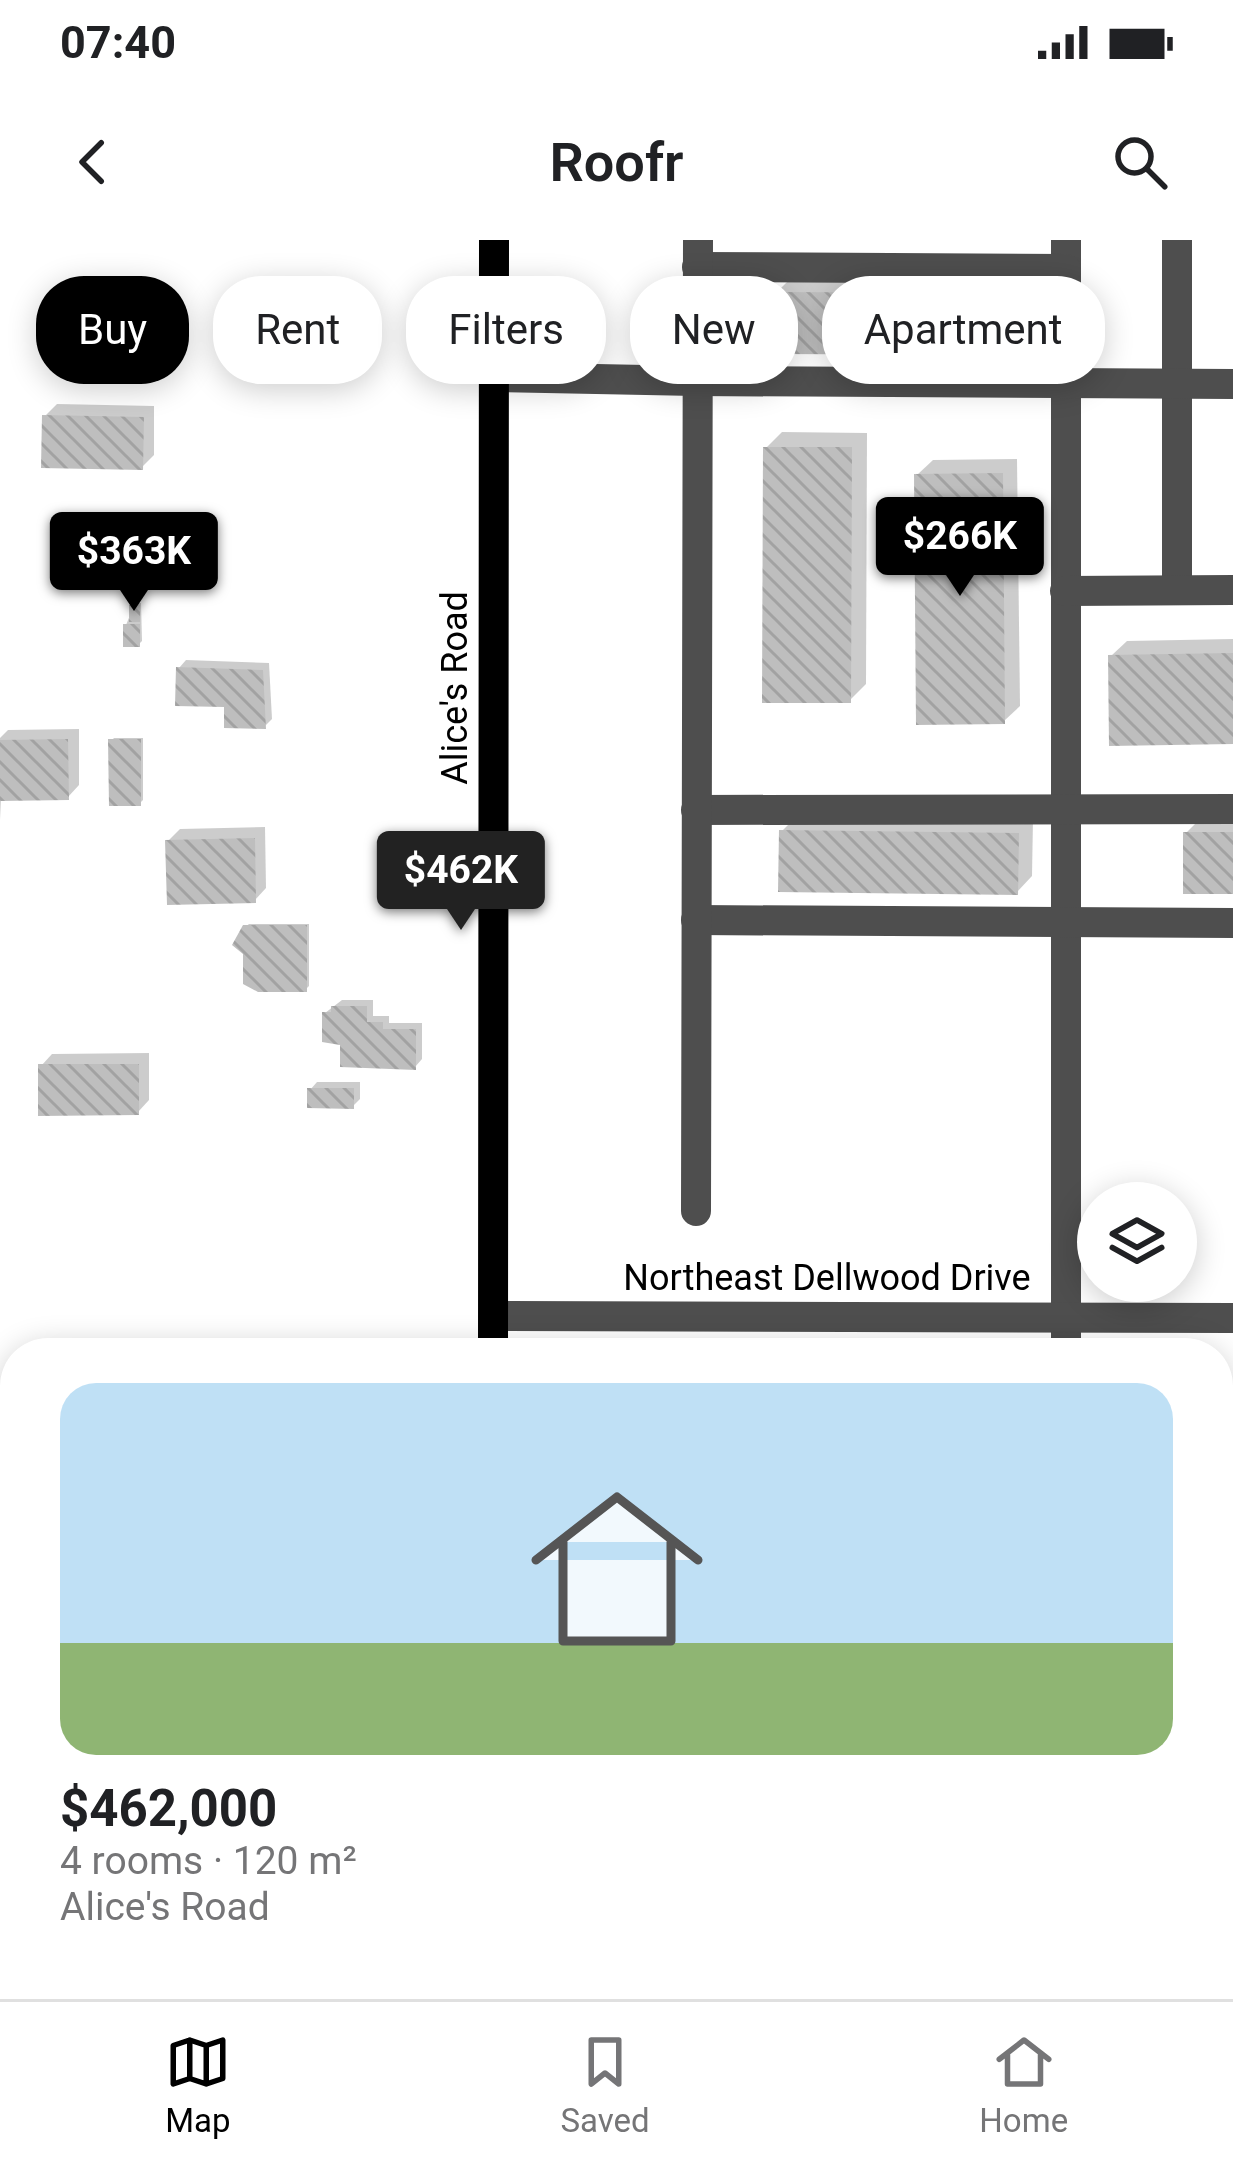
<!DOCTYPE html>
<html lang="en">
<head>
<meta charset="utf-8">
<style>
  body { margin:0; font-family:Roboto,sans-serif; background:#f6f6f6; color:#202124; height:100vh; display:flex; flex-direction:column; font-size:45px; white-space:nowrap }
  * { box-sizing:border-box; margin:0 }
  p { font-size:39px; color:#757577 }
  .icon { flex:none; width:66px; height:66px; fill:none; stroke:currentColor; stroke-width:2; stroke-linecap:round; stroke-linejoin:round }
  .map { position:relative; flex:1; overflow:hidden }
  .sheet { position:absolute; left:0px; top:1098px; width:1233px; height:663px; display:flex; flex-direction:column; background:#fff; border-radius:48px 48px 0 0; box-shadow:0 6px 30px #0003 }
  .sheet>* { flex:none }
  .guide { position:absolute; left:36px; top:36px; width:1161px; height:108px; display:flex; gap:24px }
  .buttons { position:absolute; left:1077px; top:942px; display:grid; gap:24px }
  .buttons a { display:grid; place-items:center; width:120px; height:120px; border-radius:50%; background:#fff; box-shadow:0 6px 30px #0003; font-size:60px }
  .price { position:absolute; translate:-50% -102px; padding:0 27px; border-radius:12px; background:#000; color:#fff; font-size:39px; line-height:78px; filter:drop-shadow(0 3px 6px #0008) }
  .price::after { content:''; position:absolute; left:50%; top:72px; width:36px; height:27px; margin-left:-18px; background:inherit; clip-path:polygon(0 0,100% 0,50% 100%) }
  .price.current { background:#222; color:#fff }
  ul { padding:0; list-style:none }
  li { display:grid; align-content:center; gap:24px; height:636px; padding:0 60px }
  li span { display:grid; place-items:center; height:372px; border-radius:36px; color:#555 }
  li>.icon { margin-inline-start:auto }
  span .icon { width:216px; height:216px; fill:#fffc; stroke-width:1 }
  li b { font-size:51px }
  .pill { padding:0 42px; border-radius:48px; background:#fff; box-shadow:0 6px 30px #0003; font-size:42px; line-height:108px }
  .pill.current { background:#000; color:#fff }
  .status { display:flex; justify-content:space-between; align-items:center; height:84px; padding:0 60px; background:#fff; direction:ltr }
  .status svg { height:33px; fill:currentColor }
  header { display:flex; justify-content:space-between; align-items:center; height:156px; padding:0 60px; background:#fff; font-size:54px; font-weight:600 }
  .tab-bar { display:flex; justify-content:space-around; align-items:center; height:168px; border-top:3px solid #e0e0e0; background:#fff; font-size:33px; color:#757577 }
  .tab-bar a { display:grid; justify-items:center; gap:6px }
  .tab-bar .current { color:#000 }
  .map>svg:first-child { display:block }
  .shadow { fill:#0003 }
  .building { fill:url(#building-back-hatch) }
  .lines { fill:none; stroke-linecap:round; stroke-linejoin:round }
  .minor { stroke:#4e4e4e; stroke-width:30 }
  .major { stroke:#000; stroke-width:30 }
  .labels { text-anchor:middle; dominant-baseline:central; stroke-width:12; stroke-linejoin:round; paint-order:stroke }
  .street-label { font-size:36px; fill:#000; stroke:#fff }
</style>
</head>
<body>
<div class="status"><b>07:40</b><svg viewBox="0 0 49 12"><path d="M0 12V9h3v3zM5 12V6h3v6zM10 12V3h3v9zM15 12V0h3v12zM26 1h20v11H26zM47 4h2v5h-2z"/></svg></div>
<header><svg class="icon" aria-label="back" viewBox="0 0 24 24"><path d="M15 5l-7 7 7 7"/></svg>Roofr<svg class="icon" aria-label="search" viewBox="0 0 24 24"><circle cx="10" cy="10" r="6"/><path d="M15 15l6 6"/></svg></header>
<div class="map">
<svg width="1233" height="1759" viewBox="0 0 1233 1759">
  <defs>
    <pattern id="building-back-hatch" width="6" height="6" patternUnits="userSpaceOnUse" patternTransform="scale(3)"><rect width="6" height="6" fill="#bebebe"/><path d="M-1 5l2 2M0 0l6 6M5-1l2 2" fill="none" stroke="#a2a2a2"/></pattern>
  </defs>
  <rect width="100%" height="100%" fill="#fff"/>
  <g class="shadow">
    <path d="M792 37 1028 39 1027 96 1011 112 776 53Z"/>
    <path d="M57 164 154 166V215L142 227 45 176Z"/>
    <path d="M782 192 867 193 866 444 850 460 766 208Z"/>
    <path d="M1017 219 1020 466 1004 481 917 235 933 220Z"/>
    <path d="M135 363H141L142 401 139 404 126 385Z"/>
    <path d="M1233 399V501L1111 416 1127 401Z"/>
    <path d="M186 420 269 423 272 479 265 486 227 464 179 428Z"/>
    <path d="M79 489V545L68 557 1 558 0 580V498L8 490Z"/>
    <path d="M114 498H143V560L140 563 111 501Z"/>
    <path d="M797 576 1033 579 1032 636 1017 652 782 591Z"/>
    <path d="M1233 581V651L1186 593 1197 582Z"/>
    <path d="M265 587 266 648 255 660 168 601 180 589Z"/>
    <path d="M249 684H309V746L306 749 246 713 245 687Z"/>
    <path d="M342 760H373V776H389V783H422V819L415 827 343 802 325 773Z"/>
    <path d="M149 813V860L138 872 41 826 52 814Z"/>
    <path d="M317 842H360V859L353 866 310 850Z"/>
  </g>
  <g class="building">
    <path d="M773 52 1013 53 1012 115 773 114Z"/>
    <path d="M42 175 144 177 143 230 41 228Z"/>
    <path d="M763 207H852L851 463H762Z"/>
    <path d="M1003 233 1005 484 916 485 914 234Z"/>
    <rect x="129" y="365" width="11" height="17"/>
    <rect x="123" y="384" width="17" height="23"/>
    <path d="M1233 413V504L1109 506 1108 415Z"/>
    <path d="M176 427 263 430 266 489 224 488V467L175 466Z"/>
    <path d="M68 499 69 560 0 561V500Z"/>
    <path d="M108 499H141V566H109Z"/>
    <path d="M779 590 1019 593 1018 655 778 652Z"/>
    <rect x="1183" y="592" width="50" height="62"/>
    <path d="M255 598 256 663 167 665 165 600Z"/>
    <path d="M243 685H307V752H258L243 744V714L232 705Z"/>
    <path d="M331 766H367V782H383V789H416V830L340 827V805L322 802V772H331Z"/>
    <path d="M38 824H139V875L38 876Z"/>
    <path d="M307 848H354V869L307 868Z"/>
  </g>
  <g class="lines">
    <g class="minor">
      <path d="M1066 0V1113"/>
      <path d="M1177 0V350"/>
      <path d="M697 27 1066 29"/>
      <path d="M494 137 696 141 1233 144"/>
      <path d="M1065 351 1233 350"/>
      <path d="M696 570 1233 569"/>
      <path d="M696 680 1233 683"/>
      <path d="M696 971 698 0"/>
      <path d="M494 1076 1233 1078"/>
      <path d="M736 1759V1746"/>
      <path d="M1041 1759 1044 1746"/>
    </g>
    <g class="major">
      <path d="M493 1113 494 0"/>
      <path d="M489 1759V1746"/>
    </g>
  </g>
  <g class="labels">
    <g class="street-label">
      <text transform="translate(455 448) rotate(-90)">Alice's Road</text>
      <text x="827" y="1038">Northeast Dellwood Drive</text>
    </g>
  </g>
</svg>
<div class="buttons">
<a><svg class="icon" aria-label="layers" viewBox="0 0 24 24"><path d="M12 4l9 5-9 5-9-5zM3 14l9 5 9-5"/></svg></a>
</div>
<b class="price" style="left:960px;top:359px">$266K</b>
<b class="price" style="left:134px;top:374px">$363K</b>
<b class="price current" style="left:461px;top:693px">$462K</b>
<div class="guide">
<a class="pill current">Buy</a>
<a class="pill">Rent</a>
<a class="pill">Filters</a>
<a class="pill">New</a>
<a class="pill">Apartment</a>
</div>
<section class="sheet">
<ul>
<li><span style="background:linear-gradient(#bfe0f5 70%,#8fb573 0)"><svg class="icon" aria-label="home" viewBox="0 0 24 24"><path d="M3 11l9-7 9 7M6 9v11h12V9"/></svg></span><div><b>$462,000</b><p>4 rooms · 120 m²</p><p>Alice's Road</p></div></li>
</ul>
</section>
</div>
<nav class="tab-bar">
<a class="current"><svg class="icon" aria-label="map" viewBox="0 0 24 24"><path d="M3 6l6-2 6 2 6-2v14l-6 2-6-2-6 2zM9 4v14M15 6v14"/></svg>Map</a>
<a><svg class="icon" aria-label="saved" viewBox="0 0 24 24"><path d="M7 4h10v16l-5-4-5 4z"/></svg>Saved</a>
<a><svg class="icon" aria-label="home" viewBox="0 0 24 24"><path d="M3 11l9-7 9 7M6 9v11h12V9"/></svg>Home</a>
</nav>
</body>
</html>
